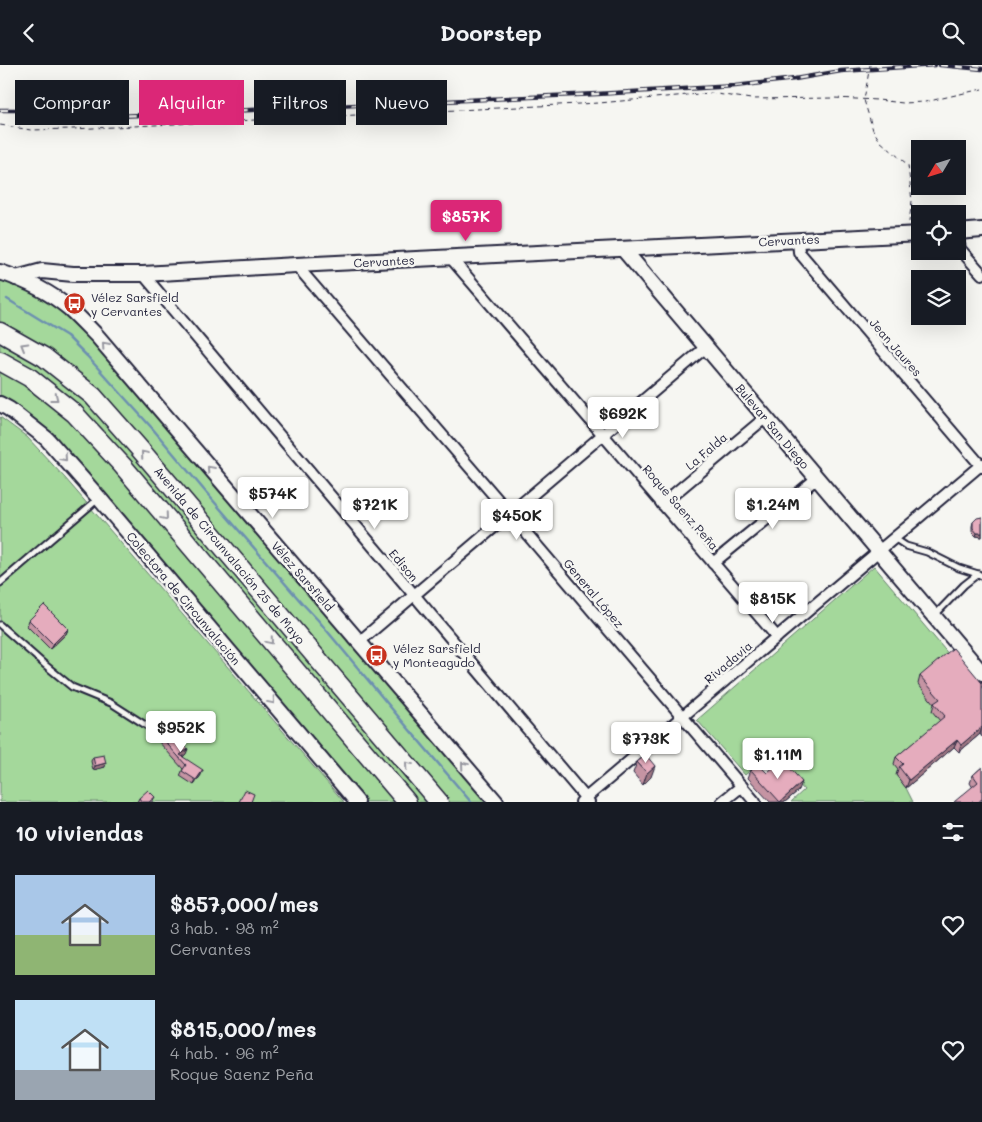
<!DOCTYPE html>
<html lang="es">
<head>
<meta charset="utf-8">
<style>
  body { margin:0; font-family:Mali,sans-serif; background:#20242c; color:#f1f3f6; height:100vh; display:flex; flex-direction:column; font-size:19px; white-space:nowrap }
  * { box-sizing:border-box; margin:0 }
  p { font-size:16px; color:#9ea1a6 }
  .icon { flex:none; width:28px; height:28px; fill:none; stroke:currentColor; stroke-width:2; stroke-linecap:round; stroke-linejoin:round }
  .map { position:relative; height:737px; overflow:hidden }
  .details { display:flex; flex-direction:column; background:#171b24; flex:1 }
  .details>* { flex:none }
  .top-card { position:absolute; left:15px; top:15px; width:500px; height:45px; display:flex; gap:10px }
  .needle { width:32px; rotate:232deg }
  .buttons { position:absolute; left:911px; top:75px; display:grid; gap:10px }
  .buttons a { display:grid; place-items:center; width:55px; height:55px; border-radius:0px; background:#171b24; box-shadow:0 5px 20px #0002; font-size:25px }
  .price { position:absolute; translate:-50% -42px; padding:0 11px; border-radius:5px; background:#fff; color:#222; font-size:16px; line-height:32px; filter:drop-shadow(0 1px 2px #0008) }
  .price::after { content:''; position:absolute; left:50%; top:30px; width:15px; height:11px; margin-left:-8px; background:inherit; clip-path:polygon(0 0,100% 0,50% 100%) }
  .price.selected { background:#db2777; color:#fff }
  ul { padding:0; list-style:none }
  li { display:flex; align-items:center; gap:15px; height:125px; padding:0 15px }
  li span { display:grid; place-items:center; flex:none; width:140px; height:100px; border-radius:0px; color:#555 }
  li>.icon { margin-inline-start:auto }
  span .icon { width:60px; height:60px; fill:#fffc; stroke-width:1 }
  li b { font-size:21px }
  h2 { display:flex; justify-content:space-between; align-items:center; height:60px; padding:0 15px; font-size:21px }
  .pill { padding:0 18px; border-radius:0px; background:#171b24; box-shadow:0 5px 20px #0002; font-size:18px; line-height:45px }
  .pill.selected { background:#db2777; color:#fff }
  header { display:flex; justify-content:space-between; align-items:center; height:65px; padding:0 15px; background:#171b24; font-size:22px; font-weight:700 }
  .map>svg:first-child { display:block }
  .green { fill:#a4d89b; stroke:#637d6b }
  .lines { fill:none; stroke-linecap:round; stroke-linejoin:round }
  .stream { stroke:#6c90b0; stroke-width:2.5 }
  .lane-casing { stroke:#22223b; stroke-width:9 }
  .street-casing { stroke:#22223b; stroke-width:14 }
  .secondary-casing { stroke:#22223b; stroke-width:18 }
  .highway-casing { stroke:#22223b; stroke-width:21 }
  .path { stroke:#22223b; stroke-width:1; stroke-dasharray:5 4; stroke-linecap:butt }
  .lane { stroke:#f6f6f2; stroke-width:5 }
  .street { stroke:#f6f6f2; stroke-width:10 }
  .secondary { stroke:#f6f6f2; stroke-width:14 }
  .highway { stroke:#f6f6f2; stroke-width:18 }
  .rail-casing { stroke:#22223b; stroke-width:4.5 }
  .rail { stroke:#f6f6f2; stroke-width:2.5; stroke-dasharray:8; stroke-linecap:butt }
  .wall { fill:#c594a3; stroke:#22223b }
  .shaded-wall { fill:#a07884; stroke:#22223b }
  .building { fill:#e5acbd; stroke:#22223b }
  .oneway { stroke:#9797a0 }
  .labels { text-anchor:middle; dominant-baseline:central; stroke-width:5; stroke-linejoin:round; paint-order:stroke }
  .street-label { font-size:12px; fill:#22223b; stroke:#f6f6f2 }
  .poi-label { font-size:12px; fill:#22223b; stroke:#f6f6f2; text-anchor:start }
</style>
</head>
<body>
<header><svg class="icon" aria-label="back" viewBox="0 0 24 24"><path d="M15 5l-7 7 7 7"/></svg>Doorstep<svg class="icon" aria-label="search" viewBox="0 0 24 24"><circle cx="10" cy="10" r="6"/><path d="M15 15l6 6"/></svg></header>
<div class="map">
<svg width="982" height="737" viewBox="0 0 982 737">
  <rect width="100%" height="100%" fill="#f6f6f2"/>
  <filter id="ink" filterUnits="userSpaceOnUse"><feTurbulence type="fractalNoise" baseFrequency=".02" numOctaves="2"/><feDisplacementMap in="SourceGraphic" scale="10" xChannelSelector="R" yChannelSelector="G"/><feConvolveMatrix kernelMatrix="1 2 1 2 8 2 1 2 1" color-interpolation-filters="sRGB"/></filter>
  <g filter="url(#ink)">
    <g class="green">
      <path d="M0 207 70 244 496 737H357L99 433 0 339Z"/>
      <path d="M0 352 27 372 65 413 344 737H0Z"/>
      <path d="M874 501 950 591 937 642 948 666 896 710 906 723 913 737H791L804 725 771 687 745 710 697 655Z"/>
    </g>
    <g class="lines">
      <path class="stream" d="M7 234 67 271 87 291 152 363 204 425 242 469 302 538 318 555 397 650 471 737"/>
      <defs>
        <g id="lane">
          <path d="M894 473 906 481 927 487 959 503 978 509"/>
          <path d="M0 518 98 434"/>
          <path d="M934 551 964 520 978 509 982 511"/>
          <path d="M0 560 44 599 72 622 111 638 147 661"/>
        </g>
        <g id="street">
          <path d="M958 173 960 184 982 209"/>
          <path d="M798 175 799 187 982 402"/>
          <path d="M450 192 777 572"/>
          <path d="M296 200 510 449 755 737"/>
          <path d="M143 209 589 737"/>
          <path d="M662 439 766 352"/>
          <path d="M713 498 817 413"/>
          <path d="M359 577 706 282"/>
          <path d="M581 737 982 399"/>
          <path d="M722 737 742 721"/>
        </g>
        <g id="secondary">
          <path d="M958 167 982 165"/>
          <path d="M623 184 982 608"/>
          <path d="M0 207C25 215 50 227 70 244 80 253 89 263 98 272L496 737"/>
          <path d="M16 213 42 206 73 209H143L296 200 920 169"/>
          <path d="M0 339 9 344 47 374 99 433 357 737"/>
        </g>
        <g id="highway">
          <path d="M0 267 44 292 93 331 138 382 439 737"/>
          <path d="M0 296 29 312 74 348 122 400 407 737"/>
        </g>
      </defs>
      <use href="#lane" class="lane-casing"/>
      <use href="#street" class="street-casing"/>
      <use href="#secondary" class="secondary-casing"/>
      <use href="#highway" class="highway-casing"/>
      <g class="path">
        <path d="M870 0 864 35 873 65 880 76 908 100 912 136 909 157"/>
        <path d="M0 60 31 65 73 64 599 38 710 28 751 34 834 33 878 35 903 38 925 37 982 24"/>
      </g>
      <use href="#lane" class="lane"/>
      <use href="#street" class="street"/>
      <use href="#secondary" class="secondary"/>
      <use href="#highway" class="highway"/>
      <defs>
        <g id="rail">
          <path d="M940 0 982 4"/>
          <path d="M0 45H34L119 51 597 29 735 21 795 14 841 6 935 0"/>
        </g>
      </defs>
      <use href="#rail" class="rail-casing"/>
      <use href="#rail" class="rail"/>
    </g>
    <g class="wall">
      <path d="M982 452V472L976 471 972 467V461L973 457Z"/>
      <path d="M29 555 68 564 66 569 50 584 27 561Z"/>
      <path d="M920 611 982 618V672L980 669 959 687 954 682 906 723 896 710 898 704 894 699 896 692 940 656 932 646 934 639 918 619Z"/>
      <path d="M160 671 186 689 183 692 201 710 194 720 180 711 183 704 158 676Z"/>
      <path d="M93 692 105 702 93 705 91 696Z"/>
      <path d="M637 697 651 712 643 720 633 708Z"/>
      <path d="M982 702V737L970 718 973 710Z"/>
      <path d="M751 705 767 708 799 725 785 737H770L748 713Z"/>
      <path d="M155 732 152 737H137L139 733Z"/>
    </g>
    <g class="shaded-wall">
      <path d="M977 468H982V472L976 471Z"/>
      <path d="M68 564 66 569 50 584 53 579Z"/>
      <path d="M982 662 980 669 959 687 961 680Z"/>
      <path d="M957 675 954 682 906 723 909 715Z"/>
      <path d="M188 684 186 689 180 694V690Z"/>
      <path d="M106 698 105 702 93 705 95 701Z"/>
      <path d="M655 701 651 712 643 720 647 708Z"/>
      <path d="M203 705 201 710 194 720 196 715Z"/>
      <path d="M802 717 799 725 785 737H780Z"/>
    </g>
    <g class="building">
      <path d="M982 452V468H977L973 463V457L977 453Z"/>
      <path d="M44 540 68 564 53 579 29 555Z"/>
      <path d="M953 583 982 618V662L961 680 957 675 909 715 899 702 903 699 896 692 945 651 934 638 940 634 920 611Z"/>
      <path d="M169 663 188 684 180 690 203 705 196 715 182 706 186 700 160 671Z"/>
      <path d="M104 690 106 698 95 701 93 692Z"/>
      <path d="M646 690 655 701 647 708 637 697Z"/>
      <path d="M782 694 802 717 780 737 751 705 758 699 767 708Z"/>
      <path d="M982 702V734L978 737H954L978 717 973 710Z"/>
      <path d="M148 725 155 732 149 737H142L139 733Z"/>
      <path d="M245 725 254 729 251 737H239Z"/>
    </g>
    <defs><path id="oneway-chevron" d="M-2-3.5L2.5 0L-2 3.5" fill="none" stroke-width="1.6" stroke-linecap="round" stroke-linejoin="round" transform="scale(1.25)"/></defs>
    <g class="oneway">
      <use href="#oneway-chevron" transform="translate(105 280) rotate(-131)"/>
      <use href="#oneway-chevron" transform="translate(24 281) rotate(-150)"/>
      <use href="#oneway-chevron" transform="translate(55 333) rotate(38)"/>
      <use href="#oneway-chevron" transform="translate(144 389) rotate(-130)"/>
      <use href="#oneway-chevron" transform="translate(64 393) rotate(48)"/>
      <use href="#oneway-chevron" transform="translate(210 404) rotate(-131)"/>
      <use href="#oneway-chevron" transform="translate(165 452) rotate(50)"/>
      <use href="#oneway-chevron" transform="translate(270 576) rotate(50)"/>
      <use href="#oneway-chevron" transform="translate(272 636) rotate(50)"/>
      <use href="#oneway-chevron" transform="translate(408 700) rotate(-130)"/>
      <use href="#oneway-chevron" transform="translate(464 700) rotate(-130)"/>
    </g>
  </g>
  <defs>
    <symbol id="bus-disc" viewBox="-11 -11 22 22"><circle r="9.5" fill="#c8321e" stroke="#f6f6f2"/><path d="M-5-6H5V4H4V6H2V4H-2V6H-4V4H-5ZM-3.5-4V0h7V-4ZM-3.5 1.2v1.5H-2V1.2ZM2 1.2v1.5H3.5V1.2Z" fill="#fff"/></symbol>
  </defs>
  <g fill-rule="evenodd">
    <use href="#bus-disc" x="62" y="226" width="25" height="25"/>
    <use href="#bus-disc" x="364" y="578" width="25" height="25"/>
  </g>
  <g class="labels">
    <g class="street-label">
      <text transform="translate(789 175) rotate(-3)">Cervantes</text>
      <text transform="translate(384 196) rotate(-3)">Cervantes</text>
      <text transform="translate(896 282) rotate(49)">Jean Jaures</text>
      <text transform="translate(773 361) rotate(50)">Bulevar San Diego</text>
      <text transform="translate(706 386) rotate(-40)">La Falda</text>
      <text transform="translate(681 442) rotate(49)">Roque Saenz Peña</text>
      <text transform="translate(230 490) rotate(50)">Avenida de Circunvalación 25 de Mayo</text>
      <text transform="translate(404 500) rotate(50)">Edison</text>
      <text transform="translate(303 511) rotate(49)">Vélez Sarsfield</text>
      <text transform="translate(594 528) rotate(50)">General López</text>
      <text transform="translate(184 533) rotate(50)">Colectora de Circunvalación</text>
      <text transform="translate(728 597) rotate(-40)">Rivadavia</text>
    </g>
    <g class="poi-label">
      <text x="91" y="232">Vélez Sarsfield<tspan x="91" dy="14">y Cervantes</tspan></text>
      <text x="393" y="583">Vélez Sarsfield<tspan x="393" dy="14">y Monteagudo</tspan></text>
    </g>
  </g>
</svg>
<div class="buttons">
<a><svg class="needle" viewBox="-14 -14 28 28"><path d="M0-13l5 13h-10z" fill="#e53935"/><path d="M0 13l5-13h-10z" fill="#9ea1a6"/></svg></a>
<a><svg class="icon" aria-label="locate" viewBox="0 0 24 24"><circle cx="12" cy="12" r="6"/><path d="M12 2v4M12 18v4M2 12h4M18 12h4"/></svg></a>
<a><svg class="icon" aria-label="layers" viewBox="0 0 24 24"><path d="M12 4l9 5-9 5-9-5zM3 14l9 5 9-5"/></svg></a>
</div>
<b class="price selected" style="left:466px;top:177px">$857K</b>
<b class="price" style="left:623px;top:374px">$692K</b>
<b class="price" style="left:273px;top:454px">$574K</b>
<b class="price" style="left:375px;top:465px">$721K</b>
<b class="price" style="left:773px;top:465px">$1.24M</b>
<b class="price" style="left:517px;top:476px">$450K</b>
<b class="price" style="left:773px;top:559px">$815K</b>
<b class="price" style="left:181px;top:688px">$952K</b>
<b class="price" style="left:646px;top:699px">$773K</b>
<b class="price" style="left:778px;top:715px">$1.11M</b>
<div class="top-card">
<a class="pill">Comprar</a>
<a class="pill selected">Alquilar</a>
<a class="pill">Filtros</a>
<a class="pill">Nuevo</a>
</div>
</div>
<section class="details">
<h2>10 viviendas<svg class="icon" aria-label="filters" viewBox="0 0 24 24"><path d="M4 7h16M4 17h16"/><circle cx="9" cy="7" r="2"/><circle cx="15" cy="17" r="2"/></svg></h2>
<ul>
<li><span style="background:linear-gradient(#a9c7e8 60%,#8fb573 0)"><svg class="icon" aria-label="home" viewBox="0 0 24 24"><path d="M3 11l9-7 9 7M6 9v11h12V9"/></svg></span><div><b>$857,000/mes</b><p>3 hab. · 98 m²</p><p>Cervantes</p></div><svg class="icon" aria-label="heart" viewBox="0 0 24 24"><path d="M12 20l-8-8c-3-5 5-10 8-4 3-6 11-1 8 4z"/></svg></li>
<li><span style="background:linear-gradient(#bfe0f5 70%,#9aa5b1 0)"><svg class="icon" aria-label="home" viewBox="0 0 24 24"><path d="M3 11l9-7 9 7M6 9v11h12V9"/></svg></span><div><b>$815,000/mes</b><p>4 hab. · 96 m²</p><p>Roque Saenz Peña</p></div><svg class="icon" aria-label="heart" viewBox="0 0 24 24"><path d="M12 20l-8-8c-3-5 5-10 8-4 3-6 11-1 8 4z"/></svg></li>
</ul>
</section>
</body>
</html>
